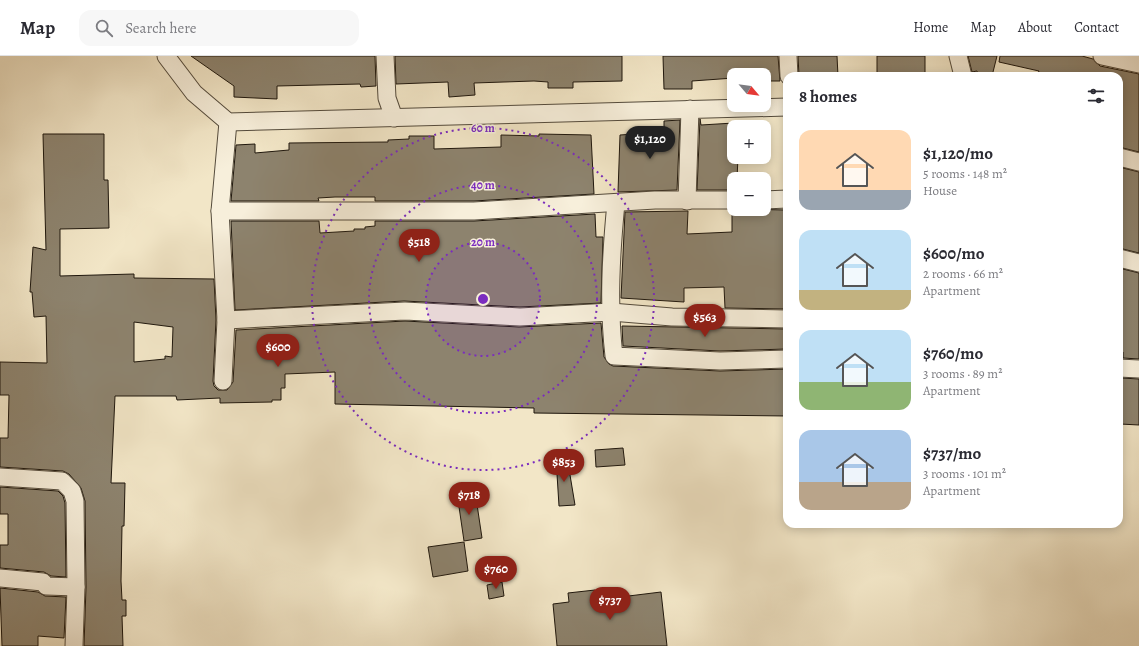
<!DOCTYPE html>
<html lang="en">
<head>
<meta charset="utf-8">
<style>
  body { margin:0; font-family:Alegreya,serif; background:#f7f7f7; color:#2b2b33; height:100vh; display:flex; flex-direction:column; font-size:15px; white-space:nowrap }
  * { box-sizing:border-box; margin:0 }
  p { font-size:13px; color:#7c7c81 }
  .icon { flex:none; width:22px; height:22px; fill:none; stroke:currentColor; stroke-width:2; stroke-linecap:round; stroke-linejoin:round }
  .map { position:relative; flex:1; overflow:hidden }
  .panel { position:absolute; left:783px; top:16px; width:340px; height:456px; display:flex; flex-direction:column; background:#fff; border-radius:12px; box-shadow:0 2px 10px #0003 }
  .panel>* { flex:none }
  .needle { width:26px; rotate:119deg }
  .buttons { position:absolute; left:727px; top:12px; display:grid; gap:8px }
  .buttons a { display:grid; place-items:center; width:44px; height:44px; border-radius:8px; background:#fff; box-shadow:0 2px 10px #0003; font-size:20px }
  .price { position:absolute; translate:-50% -34px; padding:0 9px; border-radius:14px; background:#8f2418; color:#fff; font-size:13px; line-height:26px; filter:drop-shadow(0 1px 2px #0008) }
  .price::after { content:''; position:absolute; left:50%; top:24px; width:12px; height:9px; margin-left:-6px; background:inherit; clip-path:polygon(0 0,100% 0,50% 100%) }
  .price.on { background:#222; color:#fff }
  ul { padding:0; list-style:none }
  li { display:flex; align-items:center; gap:12px; height:100px; padding:0 16px }
  li span { display:grid; place-items:center; flex:none; width:112px; height:80px; border-radius:12px; color:#555 }
  li>.icon { margin-inline-start:auto }
  span .icon { width:48px; height:48px; fill:#fffc; stroke-width:1 }
  li b { font-size:17px }
  h2 { display:flex; justify-content:space-between; align-items:center; height:48px; padding:0 16px; font-size:17px }
  header { display:flex; align-items:center; gap:24px; box-sizing:border-box; height:56px; padding:0 20px; background:#fff; border-bottom:1px solid #e1e1e2 }
  header strong { font-size:19px }
  nav { display:flex; gap:22px; margin-inline-start:auto; font-size:14px }
  .search { width:280px; height:36px; background:#f7f7f7; display:flex; align-items:center; gap:10px; box-sizing:border-box; padding:0 14px; border-radius:12px; color:#7c7c81; font-size:15px }
  .map>svg:first-child { display:block }
  .building { fill:#8d836e; stroke:#1f170d; fill-rule:evenodd }
  .lines { fill:none; stroke-linecap:round; stroke-linejoin:round }
  .street-casing { stroke:#544b3c; stroke-width:19 }
  .street { stroke:#f7efdb; stroke-width:17 }
  .ring { fill:none; stroke:#7b2cbf; stroke-width:2; stroke-dasharray:2 4 }
  .centre { fill:#7b2cbf; stroke:#f7efdb; stroke-width:2 }
  .ring-label { font-size:12px; text-anchor:middle; font-weight:bold; fill:#7b2cbf; stroke:#f7efdb; stroke-width:3; stroke-linejoin:round; paint-order:stroke }
</style>
</head>
<body>
<header>
<strong>Map</strong>
<div class="search"><svg class="icon" aria-label="search" viewBox="0 0 24 24"><circle cx="10" cy="10" r="6"/><path d="M15 15l6 6"/></svg>Search here</div>
<nav><a>Home</a><a>Map</a><a>About</a><a>Contact</a></nav>
</header>
<div class="map">
<svg width="1139" height="590" viewBox="0 0 1139 590">
  <rect width="100%" height="100%" fill="#f2e6c7"/>
  <filter id="stains"><feTurbulence type="fractalNoise" baseFrequency=".005" numOctaves="4"/><feColorMatrix values="0 0 0 0 .2 0 0 0 0 .09 0 0 0 0 .02 0 0 0 .5 -.17"/></filter>
  <radialGradient id="worn" r=".72"><stop offset=".6" stop-color="#630" stop-opacity="0"/><stop offset="1" stop-color="#630" stop-opacity=".3"/></radialGradient>
  <g class="building">
    <path d="M191 0H375L376 30 361 31 360 28 277 30V43L234 41V30Z"/>
    <path d="M395 0H622V25L573 26V32H548V26L534 25 474 27 475 39 449 41 448 26 396 28Z"/>
    <path d="M663 0H778L780 25H764V19H734V22L692 25V33H664Z"/>
    <path d="M798 0H837L838 20H799Z"/>
    <rect x="877" y="0" width="48" height="20"/>
    <path d="M968 0H997L992 20H978L977 15 972 16Z"/>
    <path d="M1000 0H1082L1093 3 1100 10 1139 18V96L1119 91V20H1037L1039 15 999 6Z"/>
    <path d="M700 63 701 69 734 67V101H738L737 123H734V134H697Z"/>
    <path d="M680 64 677 134 618 136 620 79 664 76V65Z"/>
    <path d="M43 78H104V124H108L109 172 60 173V220L134 218V222L214 223 216 264 213 325 214 330 218 334H227L233 326 236 274 405 265 519 271 601 267 604 301 609 308 613 310 720 315 787 313V360L534 357V352L335 348V316L285 318V332H281V344H272V346L220 347V342L177 344 176 340H115L111 427H125L124 470H122L121 525 122 544H126V560H122L123 590H84L86 531 85 445 81 432 69 418 63 415 0 411V382H8L9 339H0V306L47 307 46 260 34 261 32 236H30L33 191 46 194ZM134 266 173 271 172 301 165 300V303L134 306Z"/>
    <path d="M539 78 591 79 594 138 474 145H375V141H335L318 142 319 145H231L236 89 255 88V97L289 94V87L388 86V84L409 83V80H434V93L501 91V79L539 80Z"/>
    <path d="M1119 111 1139 116V197L1119 192Z"/>
    <path d="M738 153 787 154V253L725 252 724 231 684 232V246L621 242 625 156 688 155 687 178 732 176V154Z"/>
    <path d="M595 158 596 181H603L601 247 520 251 404 245 235 254 231 165H319L320 177 354 175V173H365V171L375 170V165H474Z"/>
    <path d="M1119 212 1139 217V303L1123 302V296H1119Z"/>
    <path d="M622 270 787 273V293L720 295 623 290Z"/>
    <path d="M1122 322 1139 323V369L1120 368Z"/>
    <path d="M623 392 625 409 596 411 595 394Z"/>
    <path d="M567 401 575 449 559 450 556 402Z"/>
    <path d="M0 431 58 435 63 440 65 447 66 521 51 520 44 516 0 512V489H8V458H0Z"/>
    <path d="M475 435 482 482 464 485 457 437Z"/>
    <path d="M464 486 468 515 433 521 428 491Z"/>
    <path d="M502 526 504 540 489 543 487 529Z"/>
    <path d="M0 532 38 536 45 540 66 541 64 582 38 580V590H2Z"/>
    <path d="M595 534 596 544 661 536 667 590H557L553 548 569 546 568 537Z"/>
  </g>
  <g class="lines">
    <defs>
      <g id="street">
        <path d="M166 0 194 37 228 66 787 51"/>
        <path d="M385 0 387 42 394 62"/>
        <path d="M788 0 789 20"/>
        <path d="M958 0 963 20"/>
        <path d="M1102 0 1139 8"/>
        <path d="M1119 101 1139 106"/>
        <path d="M764 144 787 143"/>
        <path d="M687 145 690 53"/>
        <path d="M616 147C611 198 608 249 614 300L720 305 787 303"/>
        <path d="M220 155H474L655 144H734"/>
        <path d="M1119 202 1139 207"/>
        <path d="M226 264 405 255 520 261 611 256 672 261 787 263"/>
        <path d="M1119 312 1139 313"/>
        <path d="M223 325 226 264 220 155 228 66"/>
        <path d="M0 421 62 425 72 435 75 445 76 531 74 590"/>
        <path d="M0 522 43 526 46 530 76 531"/>
      </g>
    </defs>
    <use href="#street" class="street-casing"/>
    <use href="#street" class="street"/>
  </g>
  <circle cx="483" cy="243" r="57" fill="#7b2cbf" fill-opacity=".12"/>
  <g class="ring">
    <circle cx="483" cy="243" r="57"/>
    <circle cx="483" cy="243" r="114"/>
    <circle cx="483" cy="243" r="171"/>
  </g>
  <circle cx="483" cy="243" r="6" class="centre"/>
  <g class="ring-label">
    <text x="483" y="76">60 m</text>
    <text x="483" y="133">40 m</text>
    <text x="483" y="190">20 m</text>
  </g>
  <rect width="100%" height="100%" filter="url(#stains)"/>
  <rect width="100%" height="100%" fill="url(#worn)"/>
</svg>
<div class="buttons">
<a><svg class="needle" viewBox="-14 -14 28 28"><path d="M0-13l5 13h-10z" fill="#e53935"/><path d="M0 13l5-13h-10z" fill="#7c7c81"/></svg></a>
<a>+</a>
<a>−</a>
</div>
<b class="price on" style="left:650px;top:104px">$1,120</b>
<b class="price" style="left:419px;top:207px">$518</b>
<b class="price" style="left:705px;top:282px">$563</b>
<b class="price" style="left:278px;top:312px">$600</b>
<b class="price" style="left:564px;top:427px">$853</b>
<b class="price" style="left:469px;top:460px">$718</b>
<b class="price" style="left:496px;top:534px">$760</b>
<b class="price" style="left:610px;top:565px">$737</b>
<section class="panel">
<h2>8 homes<svg class="icon" aria-label="filters" viewBox="0 0 24 24"><path d="M4 7h16M4 17h16"/><circle cx="9" cy="7" r="2"/><circle cx="15" cy="17" r="2"/></svg></h2>
<ul>
<li><span style="background:linear-gradient(#ffd9b3 75%,#9aa5b1 0)"><svg class="icon" aria-label="home" viewBox="0 0 24 24"><path d="M3 11l9-7 9 7M6 9v11h12V9"/></svg></span><div><b>$1,120/mo</b><p>5 rooms · 148 m²</p><p>House</p></div></li>
<li><span style="background:linear-gradient(#bfe0f5 75%,#c2b280 0)"><svg class="icon" aria-label="home" viewBox="0 0 24 24"><path d="M3 11l9-7 9 7M6 9v11h12V9"/></svg></span><div><b>$600/mo</b><p>2 rooms · 66 m²</p><p>Apartment</p></div></li>
<li><span style="background:linear-gradient(#bfe0f5 65%,#8fb573 0)"><svg class="icon" aria-label="home" viewBox="0 0 24 24"><path d="M3 11l9-7 9 7M6 9v11h12V9"/></svg></span><div><b>$760/mo</b><p>3 rooms · 89 m²</p><p>Apartment</p></div></li>
<li><span style="background:linear-gradient(#a9c7e8 65%,#b9a48a 0)"><svg class="icon" aria-label="home" viewBox="0 0 24 24"><path d="M3 11l9-7 9 7M6 9v11h12V9"/></svg></span><div><b>$737/mo</b><p>3 rooms · 101 m²</p><p>Apartment</p></div></li>
</ul>
</section>
</div>
</body>
</html>
